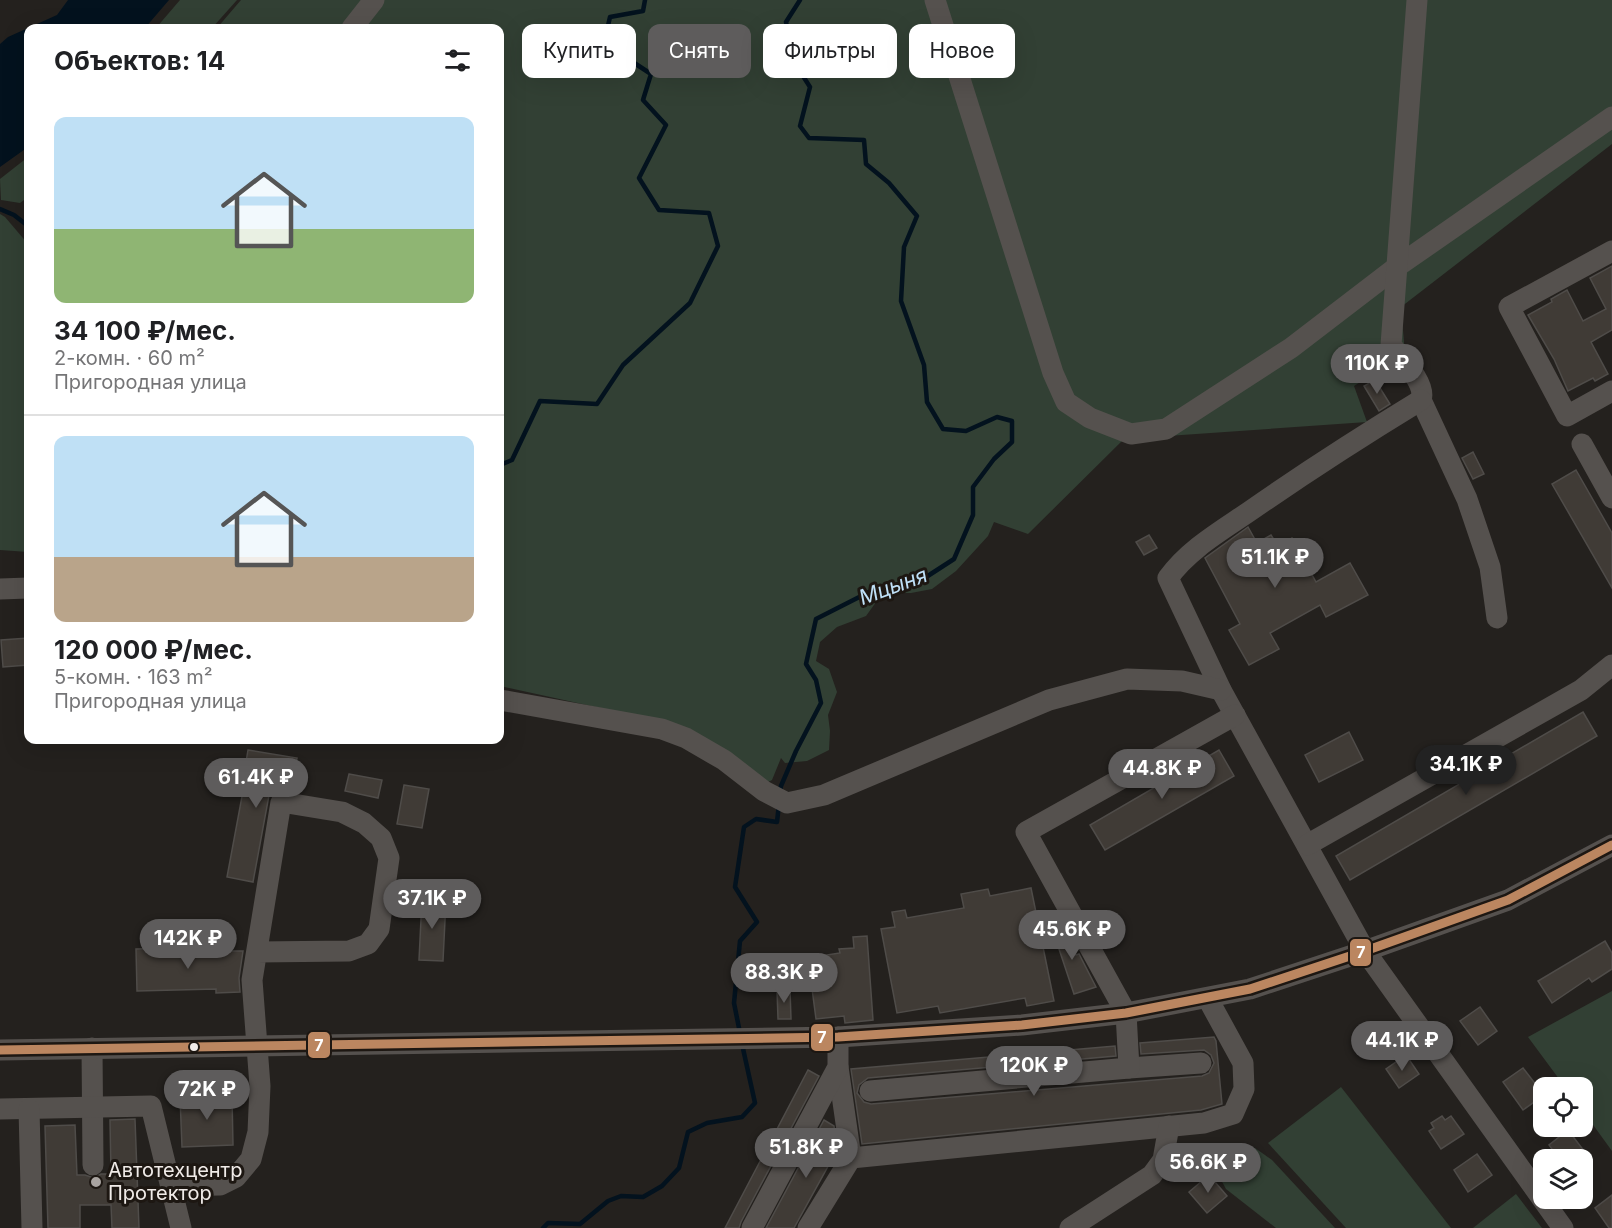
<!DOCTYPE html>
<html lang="ru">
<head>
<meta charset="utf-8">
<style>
  body { margin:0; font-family:Inter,sans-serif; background:#f2f2f2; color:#202124; height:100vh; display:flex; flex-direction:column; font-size:22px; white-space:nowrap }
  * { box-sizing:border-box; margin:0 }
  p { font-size:20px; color:#757577 }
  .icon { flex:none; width:33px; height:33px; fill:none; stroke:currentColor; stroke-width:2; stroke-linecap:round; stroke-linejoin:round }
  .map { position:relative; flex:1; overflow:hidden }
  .panel { position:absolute; left:24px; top:24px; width:480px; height:720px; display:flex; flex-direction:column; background:#fff; border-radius:12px; box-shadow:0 6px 24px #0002 }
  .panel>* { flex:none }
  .guide { position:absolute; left:522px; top:24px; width:570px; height:54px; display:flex; gap:12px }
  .fabs { position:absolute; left:1533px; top:1077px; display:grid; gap:12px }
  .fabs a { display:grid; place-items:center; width:60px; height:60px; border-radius:12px; background:#fff; box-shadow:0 6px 24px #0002; font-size:30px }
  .price { position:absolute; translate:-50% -51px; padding:0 14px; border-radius:21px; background:#5e5c5c; color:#fff; font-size:20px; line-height:39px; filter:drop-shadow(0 2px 3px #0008) }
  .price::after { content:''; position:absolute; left:50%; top:36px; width:18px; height:14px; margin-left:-9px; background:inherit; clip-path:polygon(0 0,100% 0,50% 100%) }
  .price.on { background:#222; color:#fff }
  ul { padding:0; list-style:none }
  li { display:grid; align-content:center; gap:12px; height:318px; padding:0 30px }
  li+li { border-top:2px solid #e0e0e0 }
  li span { display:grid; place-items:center; height:186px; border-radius:12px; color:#555 }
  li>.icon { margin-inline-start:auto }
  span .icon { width:108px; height:108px; fill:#fffc; stroke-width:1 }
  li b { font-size:26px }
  h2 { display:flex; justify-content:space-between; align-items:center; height:72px; padding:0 30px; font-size:26px }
  .tag { padding:0 21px; border-radius:12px; background:#fff; box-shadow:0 6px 24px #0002; font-size:21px; line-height:54px }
  .tag.on { background:#5e5c5c; color:#fff }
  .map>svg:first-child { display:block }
  .green { fill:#324034 }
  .water { fill:#03121e }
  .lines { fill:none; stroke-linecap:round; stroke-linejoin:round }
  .stream { stroke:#03121e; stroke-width:4.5 }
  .building { fill:#403b36; stroke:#4f4c49; stroke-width:1.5 }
  .minor { stroke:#55514e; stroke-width:21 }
  .bus-1-casing { stroke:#1d1712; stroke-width:14 }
  .bus-1 { stroke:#bb8660; stroke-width:9 }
  .bus-dot { fill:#f0ebe8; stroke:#1d1712; stroke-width:2 }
  .poi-dot { fill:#a9a4a1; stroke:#1d1712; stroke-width:2 }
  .labels { text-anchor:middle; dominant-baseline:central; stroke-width:6; stroke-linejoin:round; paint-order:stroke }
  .poi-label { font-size:20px; fill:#f0ebe8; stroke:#1d1712; text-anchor:start }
  .water-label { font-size:21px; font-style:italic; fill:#bfe0f7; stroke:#1d1712 }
  .line-badge { stroke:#1d1712; stroke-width:2 }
  .badge-label { font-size:16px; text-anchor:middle; font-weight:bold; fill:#fff }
</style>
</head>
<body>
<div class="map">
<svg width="1612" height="1228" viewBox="0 0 1612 1228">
  <rect width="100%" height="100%" fill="#24211e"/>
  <g class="green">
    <path d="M180 0H237L212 28H156Z"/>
    <path d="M241 0H1612V144L1401 307 1405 354 1354 386 1367 422 1124 439 1028 534 994 522 988 536 956 571 932 589 911 593H892L879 598 866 616 837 627 820 642 816 661 829 669 837 692 828 715 830 731 829 750 807 761 785 763 781 758 772 780 766 783 637 716 500 686V28H217Z"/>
    <path d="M28 157V197L20 203 1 200 0 179Z"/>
    <path d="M0 214 5 217 28 244V552L0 550Z"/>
    <path d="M1612 991V1151L1583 1111 1582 1088 1565 1087 1528 1037Z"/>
    <path d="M1341 1087 1451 1228H1346L1268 1143Z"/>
    <path d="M1255 1148 1272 1160 1335 1228H1276L1226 1189 1215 1169 1231 1155Z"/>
    <path d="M1516 1194 1542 1228H1473Z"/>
  </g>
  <path class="water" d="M68 0H169L145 28H28V147L0 167V44L8 37 57 15Z"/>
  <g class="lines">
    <g class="stream">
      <path d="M0 209 14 215 28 226"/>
      <path d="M500 465 512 460 540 401 597 404 623 365 690 303 718 246 709 213 659 210 639 178 666 125 643 100 651 74 604 43 610 17 643 11 645 0"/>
      <path d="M780 793 781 786 796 751 821 703 816 680 806 664 816 619 877 588 920 581 954 559 973 515V487L994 459 1012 442V421L997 417 966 431 943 429 927 402 924 365 901 301 904 247 917 216 889 183 866 164 864 140 809 138 800 126 810 87 794 62 786 22 800 0"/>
      <path d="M740 1033 734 1003 740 941 757 922 735 887 744 827 756 819 777 822 779 804"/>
      <path d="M543 1228 548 1223 580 1224 608 1201 621 1196 643 1197 662 1186 679 1168 688 1132 707 1123 742 1117 755 1103 742 1044"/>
    </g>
  </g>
  <g class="building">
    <path d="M1612 266V330L1591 342 1608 374 1595 381 1593 378 1568 391 1554 359 1528 315 1552 302 1551 299 1567 290 1583 321 1606 309 1590 278Z"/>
    <path d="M1375 380 1390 404 1379 411 1364 386Z"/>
    <path d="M1473 452 1484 474 1473 479 1462 458Z"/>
    <path d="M1576 470 1612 533V588L1552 484Z"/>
    <path d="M1248 527 1257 543 1271 535 1278 546 1292 538 1316 582 1350 563 1368 595 1326 617 1320 605 1270 633 1279 649 1249 665 1229 630 1240 624 1205 558Z"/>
    <path d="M1149 535 1157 548 1144 555 1136 542Z"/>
    <path d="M28 638V665L3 667 1 640Z"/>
    <path d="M1583 712 1597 736 1350 880 1336 856Z"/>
    <path d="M1349 732 1363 760 1319 782 1305 755Z"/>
    <path d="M248 750 297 758 293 782 272 779 253 882 227 877 246 775 244 774Z"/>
    <path d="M1219 750 1234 776 1105 850 1090 825Z"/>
    <path d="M349 774 382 780 378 798 345 791Z"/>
    <path d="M404 785 429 789 422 828 397 824Z"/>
    <path d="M1031 888 1054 1001 1027 1006 1025 998 940 1013 938 1006 897 1013 881 929 895 927 892 912 905 910 907 918 964 908 961 894 988 889 990 896Z"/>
    <path d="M422 899 446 900 443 961 419 960Z"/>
    <path d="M1061 922 1070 938 1076 955 1079 954 1096 987 1074 994 1051 925Z"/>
    <path d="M867 936 873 1020 845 1023 844 1016 816 1019 808 958 840 953 839 949 854 948 853 937Z"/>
    <path d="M1605 941 1612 953V969L1592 982 1589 978 1552 1003 1538 981Z"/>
    <path d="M215 947V951H243L239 978 240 992 216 993V989L137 991 136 949Z"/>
    <path d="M790 989 791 1019H778L777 990Z"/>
    <path d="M1480 1007 1497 1031 1478 1045 1460 1021Z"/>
    <path d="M1214 1037 1216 1041 1222 1104 1201 1110 862 1144 851 1069 1115 1046 1116 1056 868 1078 859 1085 857 1093 864 1102 871 1104 1202 1076 1209 1073 1214 1063 1211 1055 1204 1050 1141 1054 1140 1043Z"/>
    <path d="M1406 1055 1419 1074 1399 1088 1386 1069Z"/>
    <path d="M1523 1068 1544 1095 1523 1110 1503 1082Z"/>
    <path d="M808 1070 819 1076 741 1222 739 1228H725Z"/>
    <path d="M232 1096 233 1145 182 1147 180 1097Z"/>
    <path d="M1442 1116 1445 1120 1451 1116 1464 1134 1441 1149 1429 1131 1434 1128 1431 1123Z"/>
    <path d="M135 1119 139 1228H112L111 1205H80V1228H48L45 1126 75 1125 77 1175H85L94 1178 101 1174H111L110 1120Z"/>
    <path d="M824 1120 834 1126 837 1150 794 1228H766Z"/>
    <path d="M1568 1130 1591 1160H1560L1549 1145Z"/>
    <path d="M1477 1154 1492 1175 1468 1192 1454 1170Z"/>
    <path d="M1209 1175 1227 1196 1207 1213 1189 1192Z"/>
    <path d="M1612 1195V1228H1609L1595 1208Z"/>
  </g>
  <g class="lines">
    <g class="minor">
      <path d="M935 0 1053 373 1066 402 1090 418 1131 434 1166 429 1291 348 1398 266 1612 117"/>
      <path d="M1417 0 1391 345C1401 358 1427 384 1421 400L1467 499 1490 567 1497 618"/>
      <path d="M352 28 374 0"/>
      <path d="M1612 251 1509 307 1567 416 1612 391"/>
      <path d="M1421 400C1362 436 1306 472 1250 511 1221 531 1189 549 1168 578L1221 690 1365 951 1563 1228"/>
      <path d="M1582 444 1612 498"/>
      <path d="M0 589 28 588"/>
      <path d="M500 700 662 729 686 738 724 760 764 791 787 803 824 795 1049 700 1127 679 1182 681 1221 690"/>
      <path d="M1307 845 1581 690 1612 665"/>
      <path d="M92 1048 93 1165"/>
      <path d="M0 1050 838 1037 1022 1025 1126 1013 1250 989 1365 951 1508 900 1612 845"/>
      <path d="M838 1067 851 1158"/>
      <path d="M1129 1068 1201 1063"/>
      <path d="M870 1091 1129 1068 1126 1013 1026 832 1235 715"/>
      <path d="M0 1109 151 1106 181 1228"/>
      <path d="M29 1109 32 1228"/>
      <path d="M171 1186 220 1185 236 1177 251 1159 258 1132 260 1086 252 980 281 802 342 812 364 823 381 838 389 858 379 929 368 944 349 951 257 952"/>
      <path d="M752 1228 838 1067V1037"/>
      <path d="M808 1228 851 1158 1204 1123 1233 1114 1244 1089 1243 1063 1208 999"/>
      <path d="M1070 1228 1152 1175 1163 1160 1169 1126"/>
    </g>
    <defs>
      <path id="bus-1" d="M0 1050 838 1037 1022 1025 1126 1013 1250 989 1365 951 1508 900 1612 845"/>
    </defs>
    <use href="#bus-1" class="bus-1-casing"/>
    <use href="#bus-1" class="bus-1"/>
  </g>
  <circle class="bus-dot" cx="194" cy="1047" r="5"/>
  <circle class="poi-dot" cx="96" cy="1182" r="6"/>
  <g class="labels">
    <g class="poi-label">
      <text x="108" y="1170">Автотехцентр<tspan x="108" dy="23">Протектор</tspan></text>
    </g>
    <g class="water-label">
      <text transform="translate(893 586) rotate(-20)">Мцыня</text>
    </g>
  </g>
  <g class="line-badge">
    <rect x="1349" y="938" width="23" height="29" rx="6" fill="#bb8660"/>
    <rect x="810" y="1023" width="24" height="29" rx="6" fill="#bb8660"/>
    <rect x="307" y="1031" width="24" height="28" rx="6" fill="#bb8660"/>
  </g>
  <g class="badge-label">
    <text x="1361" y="958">7</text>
    <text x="822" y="1043">7</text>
    <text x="319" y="1051">7</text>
  </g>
</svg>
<div class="fabs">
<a><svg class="icon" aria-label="locate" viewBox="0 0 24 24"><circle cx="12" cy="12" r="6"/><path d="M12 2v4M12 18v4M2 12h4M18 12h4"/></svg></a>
<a><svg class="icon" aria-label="layers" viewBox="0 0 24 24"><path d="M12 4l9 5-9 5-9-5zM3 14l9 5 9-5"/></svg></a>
</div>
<b class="price" style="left:1377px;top:395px">110K ₽</b>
<b class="price" style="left:1275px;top:589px">51.1K ₽</b>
<b class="price on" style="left:1466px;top:796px">34.1K ₽</b>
<b class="price" style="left:1162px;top:800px">44.8K ₽</b>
<b class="price" style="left:256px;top:809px">61.4K ₽</b>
<b class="price" style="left:432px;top:930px">37.1K ₽</b>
<b class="price" style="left:1072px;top:961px">45.6K ₽</b>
<b class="price" style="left:188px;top:970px">142K ₽</b>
<b class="price" style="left:784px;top:1004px">88.3K ₽</b>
<b class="price" style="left:1402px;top:1072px">44.1K ₽</b>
<b class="price" style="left:1034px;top:1097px">120K ₽</b>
<b class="price" style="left:207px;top:1121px">72K ₽</b>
<b class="price" style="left:806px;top:1179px">51.8K ₽</b>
<b class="price" style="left:1208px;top:1194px">56.6K ₽</b>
<div class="guide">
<a class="tag">Купить</a>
<a class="tag on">Снять</a>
<a class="tag">Фильтры</a>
<a class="tag">Новое</a>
</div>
<section class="panel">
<h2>Объектов: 14<svg class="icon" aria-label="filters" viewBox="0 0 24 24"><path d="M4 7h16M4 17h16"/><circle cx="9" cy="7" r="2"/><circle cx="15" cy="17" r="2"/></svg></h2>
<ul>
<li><span style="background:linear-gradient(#bfe0f5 60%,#8fb573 0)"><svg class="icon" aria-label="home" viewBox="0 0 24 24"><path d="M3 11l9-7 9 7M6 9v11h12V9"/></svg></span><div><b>34 100 ₽/мес.</b><p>2-комн. · 60 m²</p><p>Пригородная улица</p></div></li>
<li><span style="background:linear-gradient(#bfe0f5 65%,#b9a48a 0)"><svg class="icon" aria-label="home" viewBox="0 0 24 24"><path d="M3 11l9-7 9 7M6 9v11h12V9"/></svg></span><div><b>120 000 ₽/мес.</b><p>5-комн. · 163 m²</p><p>Пригородная улица</p></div></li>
</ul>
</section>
</div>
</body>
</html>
